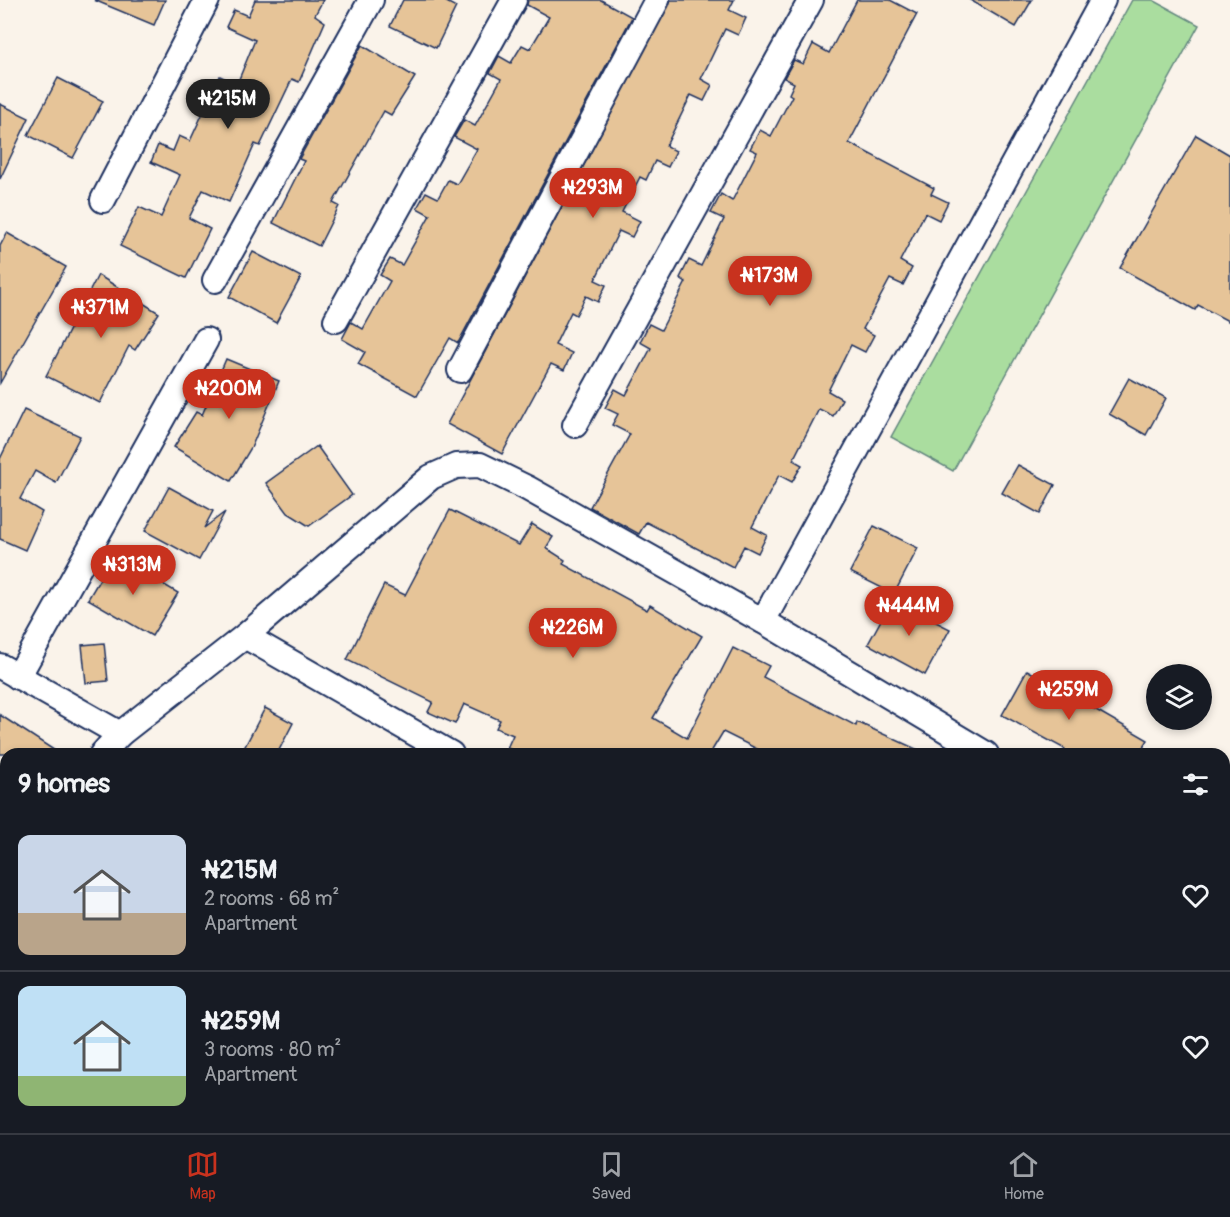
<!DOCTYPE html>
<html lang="en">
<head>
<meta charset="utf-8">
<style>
  body { margin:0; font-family:Pangolin,sans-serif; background:#242831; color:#f1f3f6; height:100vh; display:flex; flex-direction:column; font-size:22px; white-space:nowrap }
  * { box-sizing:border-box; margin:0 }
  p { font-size:20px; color:#9ea1a6 }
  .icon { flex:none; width:33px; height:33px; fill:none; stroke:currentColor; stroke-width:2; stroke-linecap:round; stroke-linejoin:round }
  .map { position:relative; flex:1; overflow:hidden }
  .sheet { position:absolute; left:0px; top:748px; width:1230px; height:386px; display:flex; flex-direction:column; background:#171b24; border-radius:18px 18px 0 0; box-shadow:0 3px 9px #0003 }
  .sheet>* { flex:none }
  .controls { position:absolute; left:1146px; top:664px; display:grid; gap:12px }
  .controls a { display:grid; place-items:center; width:66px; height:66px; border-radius:50%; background:#171b24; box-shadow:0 3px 9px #0003; font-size:30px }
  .price { position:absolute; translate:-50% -51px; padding:0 14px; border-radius:21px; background:#c8321e; color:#fff; font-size:20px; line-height:39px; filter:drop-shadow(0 2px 3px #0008) }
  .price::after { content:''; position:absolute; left:50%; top:36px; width:18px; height:14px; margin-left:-9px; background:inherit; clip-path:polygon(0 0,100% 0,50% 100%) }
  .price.active { background:#222; color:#fff }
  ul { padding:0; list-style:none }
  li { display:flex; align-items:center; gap:18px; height:150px; padding:0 18px }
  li+li { border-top:2px solid #363941 }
  li span { display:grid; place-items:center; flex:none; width:168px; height:120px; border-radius:12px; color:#555 }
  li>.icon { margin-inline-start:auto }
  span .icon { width:72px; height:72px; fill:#fffc; stroke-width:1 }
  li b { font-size:26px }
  h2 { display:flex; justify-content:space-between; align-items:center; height:72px; padding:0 18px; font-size:26px }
  .dock { display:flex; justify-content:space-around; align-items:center; height:84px; border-top:2px solid #363941; background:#171b24; font-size:16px; color:#9ea1a6 }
  .dock a { display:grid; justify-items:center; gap:3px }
  .dock .active { color:#c8321e }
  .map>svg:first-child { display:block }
  .green { fill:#aadd9f; stroke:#62867e; stroke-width:1.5 }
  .building { fill:#e6c498; stroke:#1b2f5e; stroke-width:1.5 }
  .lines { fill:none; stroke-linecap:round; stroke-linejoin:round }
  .lane-casing { stroke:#1b2f5e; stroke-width:16 }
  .street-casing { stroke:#1b2f5e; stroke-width:28 }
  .lane { stroke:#fff; stroke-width:12 }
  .street { stroke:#fff; stroke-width:24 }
</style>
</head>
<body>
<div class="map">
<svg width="1230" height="1133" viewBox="0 0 1230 1133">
  <rect width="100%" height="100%" fill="#faf3ea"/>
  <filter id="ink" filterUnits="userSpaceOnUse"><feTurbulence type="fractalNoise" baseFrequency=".0167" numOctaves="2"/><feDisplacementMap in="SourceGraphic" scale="12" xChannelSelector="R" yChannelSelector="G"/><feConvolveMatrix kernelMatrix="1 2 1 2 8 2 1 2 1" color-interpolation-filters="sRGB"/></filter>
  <g filter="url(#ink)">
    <path class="green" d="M1132 0H1153L1199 25 953 471 891 437Z"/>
    <g class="building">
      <path d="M94 0H165L154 25Z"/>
      <path d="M255 0H323L315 15 325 22 299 82 292 79 260 146 255 144 229 202 203 190 189 218 210 229 186 278 120 246 139 207 161 217 180 175 151 162 158 145 173 151 179 136 190 141 220 76 237 84 255 40 226 27 234 10 248 16Z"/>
      <path d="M403 0H443L456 7 436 48 390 26Z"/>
      <path d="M528 0H601L632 17 458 343 450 338 417 396 358 364 365 352 342 339 351 322 363 329 390 281 380 275 390 259 402 265 430 215 417 208 426 192 438 198 448 180 457 184 477 149 454 137 464 120 475 126 501 79 490 73 499 56 511 63 522 45 530 49 549 17 527 5Z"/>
      <path d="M671 0H734L729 10 746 18 738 35 725 29 701 79 712 85 704 101 691 95 666 146 676 151 668 167 655 161 646 180 640 177 622 212 640 221 632 237 619 231 595 280 606 285 598 302 586 296 576 315 571 312 555 345 572 353 564 370 551 364 502 454 447 424Z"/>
      <path d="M857 0H890L917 14 849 143 934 188 931 194 948 202 939 220 925 213 900 261 912 268 903 285 890 279 863 329 874 335 865 352 851 345 828 391 842 399 833 416 819 409 793 460 802 465 792 482 779 475 752 527 767 535 758 553 744 546 733 567 646 522 639 534 590 507 630 434 612 425 618 414 605 408 615 389 626 395 651 348 640 342 649 324 661 330 686 282 680 278 689 260 701 266 724 219 711 213 721 194 732 201 757 152 750 149 760 130 771 136 792 96 789 94 794 83 784 78 794 60 803 64 813 44 829 53Z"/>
      <path d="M970 0H1032L1016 27Z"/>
      <path d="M362 45 415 77 391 115 384 111 333 203 339 206 319 246 273 223 304 161 299 159Z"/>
      <path d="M58 78 103 101 73 158 28 135Z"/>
      <path d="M0 104 29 118 0 179Z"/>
      <path d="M1196 135 1230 155V322L1198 305 1195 310 1120 268Z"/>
      <path d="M7 233 66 267 0 383V246Z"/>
      <path d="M253 252 301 277 276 323 229 297Z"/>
      <path d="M98 275 159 313 135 350 129 346 100 403 46 376Z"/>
      <path d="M226 359 279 381 252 446 231 481 174 447 196 412 202 415Z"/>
      <path d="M1129 378 1166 398 1146 435 1109 414Z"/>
      <path d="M24 410 80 436 56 483 35 471 20 499 42 512 25 550 0 539V459Z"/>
      <path d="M317 446 352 495 309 526 288 513 266 483Z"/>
      <path d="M1018 465 1055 485 1040 514 1002 493Z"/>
      <path d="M169 487 213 511 204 528 225 512 199 560 145 531Z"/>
      <path d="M450 510 519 545 532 524 553 537 546 548 565 560 563 564 647 610 650 605 702 636 653 718 687 738 733 648 769 666 763 677 856 726 857 722 927 754H767L723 732 711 752 715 754H523L507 748 513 735 496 728 500 720 464 704 455 724 428 712 433 702 347 660 384 585 405 595Z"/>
      <path d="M874 526 918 548 894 594 850 572Z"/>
      <path d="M114 555 178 593 152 636 88 599Z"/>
      <path d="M892 600 950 629 925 675 868 644Z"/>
      <path d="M104 643 108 681 86 683 82 645Z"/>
      <path d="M1027 670 1148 740 1139 754H1062L1065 749 1002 715Z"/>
      <path d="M265 708 293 723 277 754H241Z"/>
      <path d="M0 715 60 754H0Z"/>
    </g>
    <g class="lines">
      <defs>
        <path id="lane" d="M1224 881 1230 883"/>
        <g id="street">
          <path d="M103 200 207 0"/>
          <path d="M215 280 371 0"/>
          <path d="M336 320 514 0"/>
          <path d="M460 370 657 0"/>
          <path d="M575 425 811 0"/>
          <path d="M763 621 1103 0"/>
          <path d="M245 636 451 754"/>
          <path d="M0 666 120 734"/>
          <path d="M18 677 206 340"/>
          <path d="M102 754 120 734 245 636 431 477 456 466 480 465 527 488 763 621 986 754"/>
          <path d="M1224 783 1230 781"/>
          <path d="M0 947 6 935"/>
          <path d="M0 1107 6 1110"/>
          <path d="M40 1128 50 1133"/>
          <path d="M316 1133 328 1128"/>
        </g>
      </defs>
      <use href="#lane" class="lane-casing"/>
      <use href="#street" class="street-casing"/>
      <use href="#lane" class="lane"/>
      <use href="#street" class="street"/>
    </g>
  </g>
</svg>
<div class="controls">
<a><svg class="icon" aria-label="layers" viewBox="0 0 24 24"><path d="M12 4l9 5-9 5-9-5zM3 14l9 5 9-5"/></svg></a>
</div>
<b class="price active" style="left:228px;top:130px">₦215M</b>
<b class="price" style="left:593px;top:219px">₦293M</b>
<b class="price" style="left:770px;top:307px">₦173M</b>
<b class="price" style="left:101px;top:339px">₦371M</b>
<b class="price" style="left:229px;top:420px">₦200M</b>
<b class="price" style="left:133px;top:596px">₦313M</b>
<b class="price" style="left:909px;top:637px">₦444M</b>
<b class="price" style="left:573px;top:659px">₦226M</b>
<b class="price" style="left:1069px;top:721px">₦259M</b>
<section class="sheet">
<h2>9 homes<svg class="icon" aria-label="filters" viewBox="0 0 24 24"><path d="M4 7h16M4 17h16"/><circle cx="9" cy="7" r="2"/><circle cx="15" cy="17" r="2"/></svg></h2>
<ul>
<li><span style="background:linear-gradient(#c9d6e8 65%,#b9a48a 0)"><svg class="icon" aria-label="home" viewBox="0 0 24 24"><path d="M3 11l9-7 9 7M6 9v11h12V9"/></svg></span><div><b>₦215M</b><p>2 rooms · 68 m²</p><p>Apartment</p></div><svg class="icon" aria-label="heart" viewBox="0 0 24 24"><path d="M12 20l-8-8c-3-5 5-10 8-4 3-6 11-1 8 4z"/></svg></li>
<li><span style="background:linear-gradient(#bfe0f5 75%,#8fb573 0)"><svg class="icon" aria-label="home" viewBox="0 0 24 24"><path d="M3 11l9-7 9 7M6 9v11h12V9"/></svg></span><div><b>₦259M</b><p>3 rooms · 80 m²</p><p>Apartment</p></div><svg class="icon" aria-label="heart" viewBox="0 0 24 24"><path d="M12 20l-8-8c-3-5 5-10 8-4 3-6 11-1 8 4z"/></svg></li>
</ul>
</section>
</div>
<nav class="dock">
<a class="active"><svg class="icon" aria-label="map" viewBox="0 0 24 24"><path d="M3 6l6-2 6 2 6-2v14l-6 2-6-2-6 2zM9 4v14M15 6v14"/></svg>Map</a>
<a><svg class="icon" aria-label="saved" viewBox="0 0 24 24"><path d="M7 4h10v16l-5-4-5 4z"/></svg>Saved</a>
<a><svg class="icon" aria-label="home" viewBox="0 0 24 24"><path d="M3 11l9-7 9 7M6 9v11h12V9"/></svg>Home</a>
</nav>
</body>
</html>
